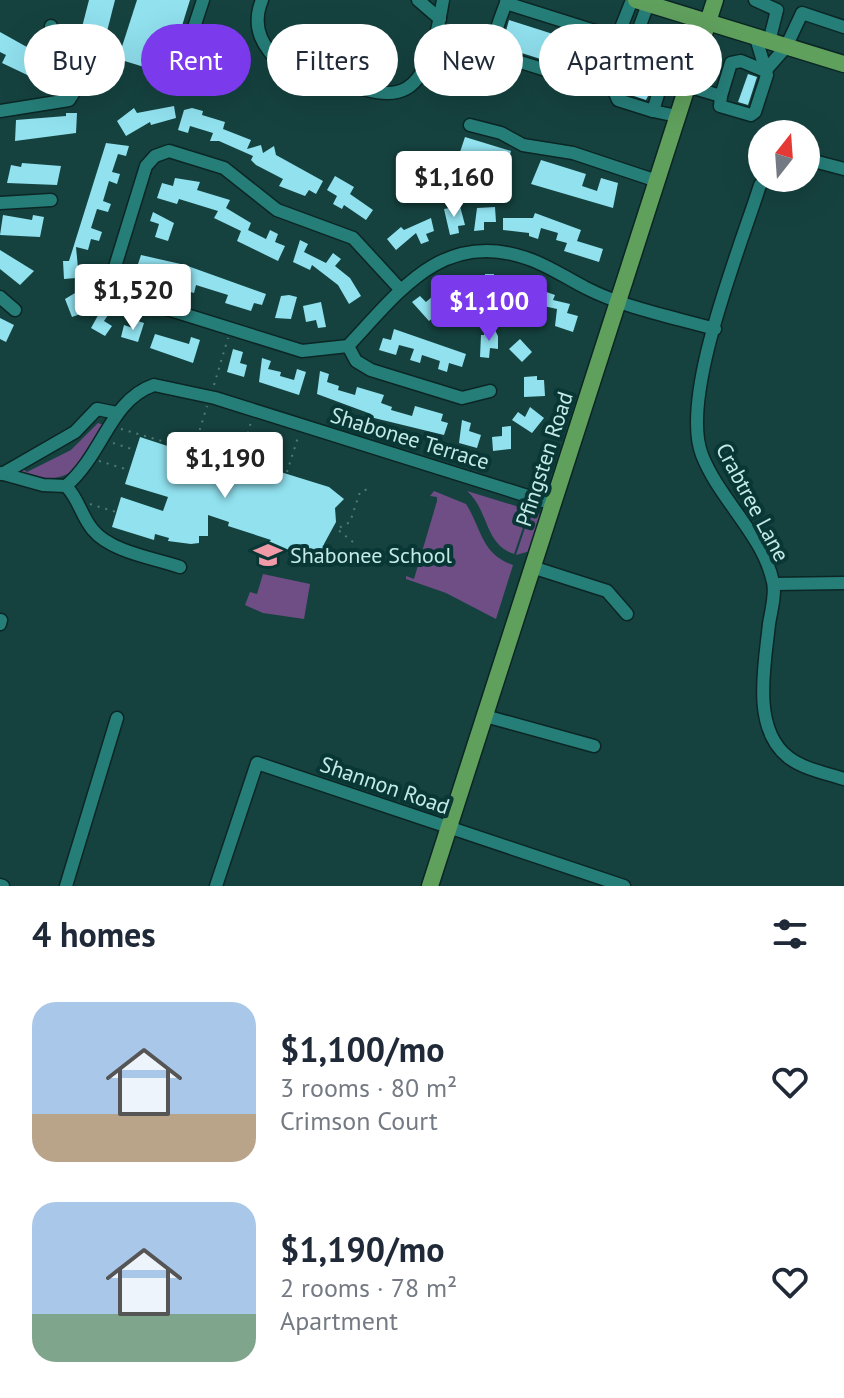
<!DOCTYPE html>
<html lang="en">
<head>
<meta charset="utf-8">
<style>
  body { margin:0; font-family:"PT Sans",sans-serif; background:#f2f2f3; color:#1f2937; height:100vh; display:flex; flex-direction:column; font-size:30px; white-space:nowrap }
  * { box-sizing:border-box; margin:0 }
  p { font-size:26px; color:#747a83 }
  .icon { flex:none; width:44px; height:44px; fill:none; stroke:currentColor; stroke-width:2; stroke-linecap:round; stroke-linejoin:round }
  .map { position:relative; height:886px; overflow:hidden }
  .side { display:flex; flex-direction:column; background:#fff; flex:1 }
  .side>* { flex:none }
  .guide { position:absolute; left:24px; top:24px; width:796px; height:72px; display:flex; gap:16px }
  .needle { width:52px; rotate:17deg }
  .tools { position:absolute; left:748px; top:120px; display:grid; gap:16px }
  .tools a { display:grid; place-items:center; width:72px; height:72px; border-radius:50%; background:#fff; box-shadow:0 8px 32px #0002; font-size:40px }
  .price { position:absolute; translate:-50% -68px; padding:0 18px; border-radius:8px; background:#fff; color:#222; font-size:26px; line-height:52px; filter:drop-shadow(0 2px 4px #0008) }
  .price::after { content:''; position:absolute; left:50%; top:48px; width:24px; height:18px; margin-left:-12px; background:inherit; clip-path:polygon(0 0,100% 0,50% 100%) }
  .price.current { background:#7c3aed; color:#fff }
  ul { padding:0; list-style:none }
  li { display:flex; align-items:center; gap:24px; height:200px; padding:0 32px }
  li span { display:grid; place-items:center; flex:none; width:224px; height:160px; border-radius:24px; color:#555 }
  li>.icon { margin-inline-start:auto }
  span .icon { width:96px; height:96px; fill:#fffc; stroke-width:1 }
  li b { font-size:34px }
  h2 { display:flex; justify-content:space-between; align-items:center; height:96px; padding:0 32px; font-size:34px }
  .tag { padding:0 28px; border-radius:36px; background:#fff; box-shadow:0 8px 32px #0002; font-size:28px; line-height:72px }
  .tag.current { background:#7c3aed; color:#fff }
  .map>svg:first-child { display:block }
  .green { fill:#6e4e85 }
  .building { fill:#91e1ef }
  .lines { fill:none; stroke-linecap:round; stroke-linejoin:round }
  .minor-casing { stroke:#0b2624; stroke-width:15 }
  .major-casing { stroke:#0b2624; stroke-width:19 }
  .path { stroke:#4f7a77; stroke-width:2; stroke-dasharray:2 6; stroke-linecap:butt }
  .minor { stroke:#267e79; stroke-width:12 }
  .major { stroke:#60a05d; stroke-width:16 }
  .labels { text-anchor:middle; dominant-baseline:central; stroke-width:8; stroke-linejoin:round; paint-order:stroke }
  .street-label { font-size:22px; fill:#c3eae7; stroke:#083735 }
  .poi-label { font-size:22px; fill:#c3eae7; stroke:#083735; text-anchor:start }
</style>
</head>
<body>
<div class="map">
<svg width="844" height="886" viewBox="0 0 844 886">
  <rect width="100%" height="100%" fill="#15423f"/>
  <g class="green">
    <path d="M98 423 104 425C79 465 74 489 22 473L21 468 27 472 71 450Z"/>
    <path d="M434 491 466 504C482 529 481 554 513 565L496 619 446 593 406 579V576L414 579 437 501V497L430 496Z"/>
    <path d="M467 491 529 510 514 554C484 544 489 510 467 491Z"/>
    <path d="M533 504 540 515 530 551 516 555Z"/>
    <path d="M263 574 310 584 304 619 263 613 245 605 250 592 257 594Z"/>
  </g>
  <g class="building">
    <path d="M89 0H115L99 63 74 58Z"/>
    <path d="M137 0H190L167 74 118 59Z"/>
    <path d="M509 20 619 55 610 81 509 49 504 38Z"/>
    <path d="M0 32 52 61 42 82 2 63 6 55 0 52Z"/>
    <path d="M634 67 648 71 640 93 648 96 646 100 625 93Z"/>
    <path d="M748 74 757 77 748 105 738 102Z"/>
    <path d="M174 106 176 118 151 125 150 122 126 136 117 121 134 108 137 113Z"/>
    <path d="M192 108 203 111 202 115 225 122 223 129 251 140 247 149 261 145 263 153 274 146 276 155 323 181 316 194 309 190 305 196 279 186 283 179 256 165 251 160 253 156 219 141H210L213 133 190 126 188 133 178 130 184 110Z"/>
    <path d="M66 113H77L76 133 15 141 16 120 66 116Z"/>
    <path d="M465 137 511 151 504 174 457 161Z"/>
    <path d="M106 143 129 146 126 156 118 154 112 172 120 174 117 184 109 181 103 201 111 204 108 212 97 209 91 228 102 232 99 241 91 239 88 250 76 247 78 268 87 267 88 277 64 279 63 261H69Z"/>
    <path d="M541 160 586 174 582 186 597 191 601 178 618 183 613 208 531 184Z"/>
    <path d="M22 163 61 166 57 185 7 183 11 165 21 167Z"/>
    <path d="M335 176 354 187 350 194 373 210 366 220 344 205 342 209 333 204 337 196 327 190Z"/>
    <path d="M175 178 200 182 197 190 230 200 226 208 251 223 248 230 266 239 270 230 278 234 275 242 285 246 278 261 237 241 241 231 214 218 218 211 179 199 177 204 157 198 162 183 173 186Z"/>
    <path d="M460 206 465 225 458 226 459 233 450 235 444 209Z"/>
    <path d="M495 207 496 222H484V230L474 231 477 208Z"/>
    <path d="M153 212 174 223 168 241 155 237 159 224 150 221Z"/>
    <path d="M535 213 581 230 577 241 603 249 599 262 564 251 567 243 556 240 558 233 541 228 538 239 529 236V233L503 230V218H533Z"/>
    <path d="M3 215 32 220 33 215 44 217 40 237 0 235Z"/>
    <path d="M431 218 434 231 426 234 429 241 421 244 416 233 396 250 387 239 401 227 404 230Z"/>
    <path d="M300 240 308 244 304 252 300 250 326 263 333 253 341 259 335 266 350 278 361 296 349 304 338 285 312 265 310 270 293 262Z"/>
    <path d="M0 250 34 271 20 285 0 269Z"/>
    <path d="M141 255 185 265 266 294 262 305 254 303 251 311 225 303 228 295 196 285 194 293 169 286 172 278 155 273 152 281 143 278 146 270 137 267Z"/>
    <path d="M485 274H494V294H477L476 281H485Z"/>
    <path d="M518 278 528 281 526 285 555 295 553 300 570 304 567 313 578 316 573 332 555 326 557 309 504 297 508 284 516 286Z"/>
    <path d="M460 279 468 299 451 305 447 293 455 290 452 282Z"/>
    <path d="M85 287 88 296 81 299 86 312 72 317 65 299Z"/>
    <path d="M289 295 297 297 291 319 275 318 281 296Z"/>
    <path d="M434 295 445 308 429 321 412 302 420 296 426 302Z"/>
    <path d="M321 302 326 327 318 328 316 320 306 322 303 306Z"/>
    <path d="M101 310 108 315 104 321 112 326 105 336 91 328Z"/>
    <path d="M0 318 14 325 6 342 0 339Z"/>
    <path d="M135 320 144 323 138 342 121 337 124 325 133 328Z"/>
    <path d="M394 329 466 354 462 367 449 363 447 372 438 369 440 361 422 355 420 363 410 360 414 349 399 345 396 355 379 350 383 338 391 340Z"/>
    <path d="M485 330H495L498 336V349L490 348 489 358 480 357 481 335H484Z"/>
    <path d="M155 334 189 344 191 337 200 340 193 363 150 348Z"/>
    <path d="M520 339 532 352 522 362 509 349Z"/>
    <path d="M233 349 243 352 240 363 247 365 244 377 227 372Z"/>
    <path d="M262 358 271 361 268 369 281 372 280 376 294 380 297 369 306 372 299 395 259 382Z"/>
    <path d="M320 371 329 374 327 382 339 386 338 390 355 395 357 387 384 395 381 403 392 407 391 410 412 416 415 406 443 414 441 421 448 423 444 435 370 417 371 414 317 394Z"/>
    <path d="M537 376V380H544L545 396 524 397V377Z"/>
    <path d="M530 407 544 418 532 433 512 420 518 412 525 417Z"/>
    <path d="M462 420 471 423 469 431 481 435 477 448 459 443Z"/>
    <path d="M511 426V449L493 451 492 437 502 436V427Z"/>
    <path d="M140 437 192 454V446L216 450 247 468 248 462 329 487 344 499 335 508 336 522 324 544 326 555 289 553 268 543 271 540 228 526 229 522 208 515V536H199V543L191 544 168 541 169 538 155 534 154 540 112 527 121 497 163 511 168 497 125 484Z"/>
  </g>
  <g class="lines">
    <defs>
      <g id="minor">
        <path d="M262 0C250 29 264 48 284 68 381 86 420 139 443 0"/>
        <path d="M418 0 440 19"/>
        <path d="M507 0C501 19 486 43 504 57L604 88"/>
        <path d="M755 0 777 10 769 42"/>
        <path d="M506 3 617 38 632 0"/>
        <path d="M648 4 615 93 618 100 653 111"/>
        <path d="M636 32 669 43 672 48 653 111 677 116"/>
        <path d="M765 71 786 47 802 13 844 27"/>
        <path d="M177 79 203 0"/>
        <path d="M687 86 721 96 731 63 741 61 765 71"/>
        <path d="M721 96 720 106 751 115 755 112 767 75 756 38"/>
        <path d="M0 111 69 100 74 92 51 26"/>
        <path d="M470 125 501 133 523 145 573 153 657 181"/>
        <path d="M806 159 844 169"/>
        <path d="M767 178 760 185C741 246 679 397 702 455 719 499 763 535 773 582 776 594 771 611 769 624 765 664 751 728 788 757 803 769 826 773 844 779"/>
        <path d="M0 203 51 200"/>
        <path d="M399 288 353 238 277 210 224 168 169 151 155 156 146 166 114 270 117 287 132 298 302 351 348 346C398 293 442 229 526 258 548 265 566 278 586 288 625 308 673 317 715 329"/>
        <path d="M0 297 15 310"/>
        <path d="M348 346 356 361 371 370 462 398 490 391"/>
        <path d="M0 473 43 485 66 486C104 453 110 400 154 385L215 398 553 504"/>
        <path d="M2 474 75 432 97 409 117 413"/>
        <path d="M66 486C79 499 81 516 93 530 111 552 154 558 180 567"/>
        <path d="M532 567 607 591 627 614"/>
        <path d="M774 584 844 583"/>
        <path d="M0 624 1 620"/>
        <path d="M485 716 594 746"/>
        <path d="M0 885 3 886"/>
        <path d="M66 886 117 718"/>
        <path d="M216 886 257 763 624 886"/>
      </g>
      <g id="major">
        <path d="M636 0 844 64"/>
        <path d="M430 886 715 0"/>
      </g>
    </defs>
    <use href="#minor" class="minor-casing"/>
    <use href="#major" class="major-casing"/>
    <g class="path">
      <path d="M214 385 228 338"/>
      <path d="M121 429 172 444 197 439 207 406"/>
      <path d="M198 440 241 458 251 422"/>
      <path d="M113 443 135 450"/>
      <path d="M99 461 129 470"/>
      <path d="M287 472 299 434"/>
      <path d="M90 504 116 512"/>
      <path d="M353 542 337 529 350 522 360 492 368 489"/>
    </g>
    <use href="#minor" class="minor"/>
    <use href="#major" class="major"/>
  </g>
  <defs>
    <symbol id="school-bare" viewBox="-9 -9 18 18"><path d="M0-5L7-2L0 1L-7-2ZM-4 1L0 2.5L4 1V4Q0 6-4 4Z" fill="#f39aa8" stroke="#083735" stroke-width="2.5" paint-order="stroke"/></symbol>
  </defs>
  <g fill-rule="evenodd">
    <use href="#school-bare" x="248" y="535" width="40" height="40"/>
  </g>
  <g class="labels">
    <g class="street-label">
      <text transform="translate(410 438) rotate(17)">Shabonee Terrace</text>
      <text transform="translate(544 459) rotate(-72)">Pfingsten Road</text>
      <text transform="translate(753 502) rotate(62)">Crabtree Lane</text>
      <text transform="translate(385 785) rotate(19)">Shannon Road</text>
    </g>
    <g class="poi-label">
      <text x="290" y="555">Shabonee School</text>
    </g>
  </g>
</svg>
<div class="tools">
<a><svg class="needle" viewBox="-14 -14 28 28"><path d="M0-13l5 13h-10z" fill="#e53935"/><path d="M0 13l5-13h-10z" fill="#747a83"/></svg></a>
</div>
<b class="price" style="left:454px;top:219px">$1,160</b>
<b class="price" style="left:133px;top:332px">$1,520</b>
<b class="price current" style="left:489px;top:343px">$1,100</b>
<b class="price" style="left:225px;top:500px">$1,190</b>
<div class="guide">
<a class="tag">Buy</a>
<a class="tag current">Rent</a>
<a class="tag">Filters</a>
<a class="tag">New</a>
<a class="tag">Apartment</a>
</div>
</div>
<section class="side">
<h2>4 homes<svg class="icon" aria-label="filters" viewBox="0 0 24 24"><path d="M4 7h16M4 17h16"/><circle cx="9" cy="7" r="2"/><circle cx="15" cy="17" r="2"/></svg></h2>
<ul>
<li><span style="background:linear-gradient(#a9c7e8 70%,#b9a48a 0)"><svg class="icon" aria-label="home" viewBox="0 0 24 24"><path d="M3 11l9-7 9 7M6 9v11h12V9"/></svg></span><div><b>$1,100/mo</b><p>3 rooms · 80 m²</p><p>Crimson Court</p></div><svg class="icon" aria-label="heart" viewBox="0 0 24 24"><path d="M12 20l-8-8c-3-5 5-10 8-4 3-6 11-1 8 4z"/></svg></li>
<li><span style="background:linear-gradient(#a9c7e8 70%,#7fa58c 0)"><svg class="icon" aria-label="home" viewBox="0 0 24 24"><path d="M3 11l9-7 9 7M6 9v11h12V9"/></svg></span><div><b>$1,190/mo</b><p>2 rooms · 78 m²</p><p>Apartment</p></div><svg class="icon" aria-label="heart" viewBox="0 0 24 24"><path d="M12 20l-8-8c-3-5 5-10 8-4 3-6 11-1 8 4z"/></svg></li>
</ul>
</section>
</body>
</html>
